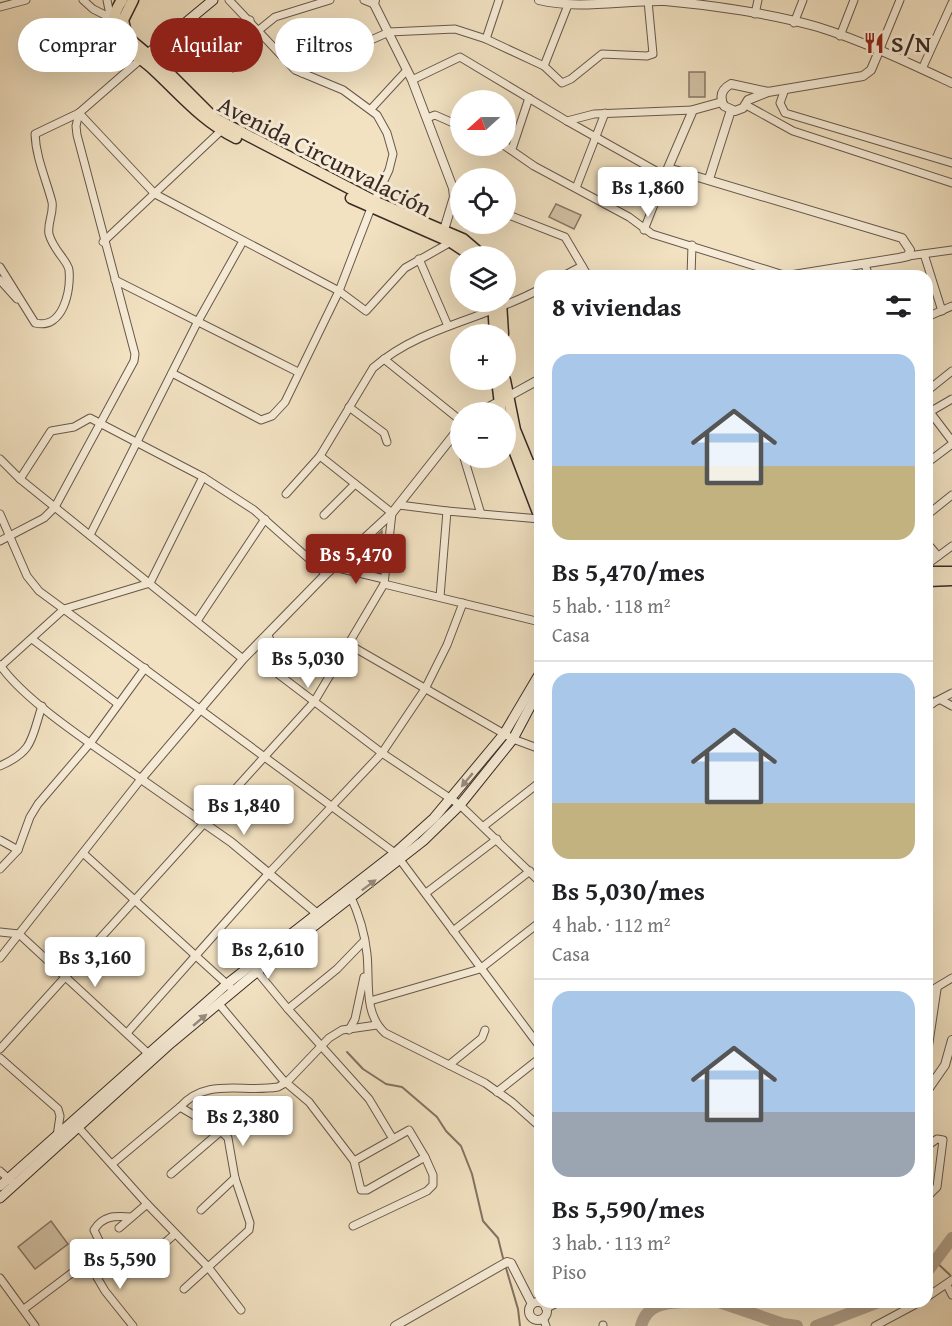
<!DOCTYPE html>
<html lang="es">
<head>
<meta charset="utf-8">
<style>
  body { margin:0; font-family:"Gentium Book Plus",serif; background:#f2f2f2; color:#202124; height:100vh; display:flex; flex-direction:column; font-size:22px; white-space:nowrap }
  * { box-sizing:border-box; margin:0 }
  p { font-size:20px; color:#757577 }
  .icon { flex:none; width:33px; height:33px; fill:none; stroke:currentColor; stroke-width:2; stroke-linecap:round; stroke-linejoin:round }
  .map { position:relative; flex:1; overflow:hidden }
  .sheet { position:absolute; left:534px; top:270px; width:399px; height:1038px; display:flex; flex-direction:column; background:#fff; border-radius:18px; box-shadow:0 6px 24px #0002 }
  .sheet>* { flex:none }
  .banner { position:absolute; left:18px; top:18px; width:426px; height:54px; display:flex; gap:12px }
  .needle { width:39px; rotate:249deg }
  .tools { position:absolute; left:450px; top:90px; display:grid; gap:12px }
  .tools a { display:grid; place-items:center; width:66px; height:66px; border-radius:50%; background:#fff; box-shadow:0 6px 24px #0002; font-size:30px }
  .price { position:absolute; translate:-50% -51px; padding:0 14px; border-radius:6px; background:#fff; color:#222; font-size:20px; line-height:39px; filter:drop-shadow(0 2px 3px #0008) }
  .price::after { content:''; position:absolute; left:50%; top:36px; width:18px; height:14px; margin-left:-9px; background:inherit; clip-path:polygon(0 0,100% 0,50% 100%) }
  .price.current { background:#8f2418; color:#fff }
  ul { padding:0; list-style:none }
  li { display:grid; align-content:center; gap:12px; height:318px; padding:0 18px }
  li+li { border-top:2px solid #e0e0e0 }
  li span { display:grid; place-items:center; height:186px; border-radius:18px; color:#555 }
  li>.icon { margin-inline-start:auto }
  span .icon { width:108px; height:108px; fill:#fffc; stroke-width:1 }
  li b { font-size:26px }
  h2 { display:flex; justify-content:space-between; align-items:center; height:72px; padding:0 18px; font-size:26px }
  .tag { padding:0 21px; border-radius:27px; background:#fff; box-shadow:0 6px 24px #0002; font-size:21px; line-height:54px }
  .tag.current { background:#8f2418; color:#fff }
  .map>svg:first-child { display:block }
  .green { fill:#d3c3a7; stroke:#867666; stroke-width:1.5 }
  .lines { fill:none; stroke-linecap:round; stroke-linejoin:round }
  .stream { stroke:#827363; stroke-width:2 }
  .river { stroke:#b3a38d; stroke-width:12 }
  .minor-casing { stroke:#67584c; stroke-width:9 }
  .tertiary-casing { stroke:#67584c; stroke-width:10 }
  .secondary-casing { stroke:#392a25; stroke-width:11 }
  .trunk-casing { stroke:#392a25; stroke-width:13 }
  .minor { stroke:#f7ecd7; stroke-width:7 }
  .tertiary { stroke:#f7ecd7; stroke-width:8 }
  .secondary { stroke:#f7ecd7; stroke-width:9 }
  .trunk { stroke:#f2e2c2; stroke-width:10 }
  .oneway { fill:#988b7e }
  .labels { text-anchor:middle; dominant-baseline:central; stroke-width:6; stroke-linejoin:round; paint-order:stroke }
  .poi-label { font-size:24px; font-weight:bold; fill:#392a25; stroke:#f7ecd7; text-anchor:start }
  .street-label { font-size:24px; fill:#392a25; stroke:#f7ecd7 }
</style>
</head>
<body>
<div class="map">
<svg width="952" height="1326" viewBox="0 0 952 1326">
  <rect width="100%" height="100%" fill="#f2e2c2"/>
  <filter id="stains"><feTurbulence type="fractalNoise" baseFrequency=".00333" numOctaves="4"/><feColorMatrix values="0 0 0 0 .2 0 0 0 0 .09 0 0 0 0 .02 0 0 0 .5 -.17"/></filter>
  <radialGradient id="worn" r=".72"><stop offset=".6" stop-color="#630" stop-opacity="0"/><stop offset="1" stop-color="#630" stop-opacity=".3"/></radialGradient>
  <g class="green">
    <path d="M240 42 252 54 233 72 221 60Z"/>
    <rect x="689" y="72" width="16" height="25"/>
    <path d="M556 204 581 215 574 229 549 217Z"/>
    <path d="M382 531 380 575 347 567 345 564Z"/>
    <path d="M51 1221 68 1244 35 1269 18 1247Z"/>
  </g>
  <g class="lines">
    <g class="stream">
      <path d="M347 1052 363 1069 386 1084 402 1087 437 1117 446 1131 461 1146 472 1174 483 1221 498 1238 503 1258"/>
      <path d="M935 1261 950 1275"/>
      <path d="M506 1268 518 1309 520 1326"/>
      <path d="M739 1302 743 1309"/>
    </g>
    <g class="river">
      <path d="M927 1272 952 1238"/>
      <path d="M719 1302 783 1324 797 1326"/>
      <path d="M641 1326C647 1304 664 1303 684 1302"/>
      <path d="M816 1326 879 1302"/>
    </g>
    <defs>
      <g id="minor">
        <path d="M83 0 93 9 113 19"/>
        <path d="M107 0 110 15"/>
        <path d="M364 0 374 4"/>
        <path d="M0 7 26 0"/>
        <path d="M755 14 758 0"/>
        <path d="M794 23 803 0"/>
        <path d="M259 30 275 17 330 0"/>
        <path d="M840 36 854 0"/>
        <path d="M486 39 499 0"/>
        <path d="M879 51 900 0"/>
        <path d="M197 62 250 20"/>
        <path d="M544 66 568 5"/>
        <path d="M922 69 952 3"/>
        <path d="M302 73 306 69 389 32 455 29 486 39 544 66 562 83 571 79 602 54 647 56 653 54 648 1"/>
        <path d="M412 80 460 57 567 121 665 176"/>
        <path d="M785 89 780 103 785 113 952 163"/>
        <path d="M746 105 793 131 952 183"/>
        <path d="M371 109 407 70"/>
        <path d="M79 113 155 194 339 291 366 311 405 268 451 242"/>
        <path d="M427 118 435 115 460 126"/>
        <path d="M567 121 594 114 693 110"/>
        <path d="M505 146 534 166 629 217 652 234 787 276"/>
        <path d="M512 149 529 98"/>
        <path d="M576 188 605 113"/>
        <path d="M506 214 565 237 588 276"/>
        <path d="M644 230 666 174"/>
        <path d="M103 242 225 127"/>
        <path d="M924 254 942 311"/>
        <path d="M908 256 952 250"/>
        <path d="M419 259 448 326"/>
        <path d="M865 265 869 276"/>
        <path d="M0 267 35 323C63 330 71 291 69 270 68 261 53 250 49 234 47 223 54 213 52 202 46 179 36 158 35 134L79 113 141 59"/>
        <path d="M563 276 582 266"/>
        <path d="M691 276 692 245"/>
        <path d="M0 280 17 299"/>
        <path d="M115 280 298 372"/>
        <path d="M927 317 952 306"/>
        <path d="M384 359 460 420"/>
        <path d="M172 373 261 420 272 416 285 402 339 291 371 208 389 170 393 154 387 133 377 115 343 90 295 70 229 0"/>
        <path d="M927 391 952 371"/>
        <path d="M349 407 384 433 387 442"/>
        <path d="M930 412 952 441"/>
        <path d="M928 413 952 399"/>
        <path d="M456 433 460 448"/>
        <path d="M464 458 481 514"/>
        <path d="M0 459 20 479 51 431 74 427 90 418 203 477 254 510 326 574"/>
        <path d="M927 463 952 444"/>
        <path d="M527 467 540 461"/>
        <path d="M20 479 243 659"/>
        <path d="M286 494 320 456 373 368C421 326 486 319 540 289"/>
        <path d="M399 505 447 511"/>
        <path d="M0 514 27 576 39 591 395 853 540 1047"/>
        <path d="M324 515 355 484"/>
        <path d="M927 515 952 495"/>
        <path d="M90 535 197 323 243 241"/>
        <path d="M0 541 44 518 55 507 134 361 135 354 77 135 76 126 79 113"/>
        <path d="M927 543 938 556"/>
        <path d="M334 567 384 579"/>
        <path d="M928 575 929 563 952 546"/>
        <path d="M384 584 540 622"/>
        <path d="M440 597 447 511 540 519"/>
        <path d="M197 621 265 519"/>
        <path d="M268 635C276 652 266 657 278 674L382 753 460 805 540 882"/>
        <path d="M32 639 118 704"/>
        <path d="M348 644 513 739 540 749"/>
        <path d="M0 665C27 704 101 750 141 779L0 958"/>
        <path d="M1 666 64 609 150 583 203 477"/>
        <path d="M927 694 932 704"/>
        <path d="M941 700 952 706"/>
        <path d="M927 706 952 693"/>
        <path d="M0 766C34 751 31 739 42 706"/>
        <path d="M484 826 540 782"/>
        <path d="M0 840 18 850"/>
        <path d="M83 853 230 987"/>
        <path d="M0 869 18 850 30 817 38 804 91 742 145 668"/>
        <path d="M426 893 497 839"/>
        <path d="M350 895C358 912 365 935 367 954 370 981 363 1013 385 1033L485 1083 512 1102 540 1127"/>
        <path d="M453 931 530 871"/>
        <path d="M0 932 19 934 152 1057"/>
        <path d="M364 941 337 969 288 1009 369 1099 393 1139"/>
        <path d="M255 969 288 1009"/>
        <path d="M927 993 952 978"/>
        <path d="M370 1001 480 969 540 922"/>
        <path d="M219 1004 283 1080 309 1102 354 1161 361 1190H367L425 1157 433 1175V1185L427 1191 353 1226"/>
        <path d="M349 1030 355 1019 364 977"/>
        <path d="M127 1033 269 873 382 753 425 689 447 645 463 603"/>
        <path d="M0 1049 314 702 384 584 392 513 320 456"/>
        <path d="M927 1056 937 989"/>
        <path d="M0 1058 58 1109 60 1116 57 1136"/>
        <path d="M449 1065 482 1038 485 1030"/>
        <path d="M497 1092 540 1058"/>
        <path d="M180 1107C207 1077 242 1093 278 1087L287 1082 329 1038 342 1030 377 1025"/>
        <path d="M79 1128 147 1204 208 1267 241 1310"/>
        <path d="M927 1146 937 1139 943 1140 937 1187 927 1197"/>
        <path d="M354 1161 409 1130 425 1157"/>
        <path d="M112 1164 180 1107 221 1131 228 1138 235 1178 250 1223 249 1230 184 1289"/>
        <path d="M0 1171 12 1182"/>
        <path d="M171 1174 221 1131"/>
        <path d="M201 1210 235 1178"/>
        <path d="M119 1228 147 1204"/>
        <path d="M88 1262 105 1291 133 1326"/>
        <path d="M140 1264 175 1234"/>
        <path d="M0 1278 35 1326"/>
        <path d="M947 1285 952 1295"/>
        <path d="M927 1297 952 1280"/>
        <path d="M764 1303 782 1302"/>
        <path d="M24 1309 97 1254 101 1245 94 1230C103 1215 115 1216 131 1217"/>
        <path d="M543 1318 546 1326"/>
        <path d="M603 1325V1326"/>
        <path d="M875 1326 920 1302"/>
      </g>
      <g id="tertiary">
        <path d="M375 0 374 4 412 80 453 188 454 197 444 230"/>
        <path d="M539 0C580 10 623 0 665 1 712 5 773 14 818 27 863 41 909 63 952 83"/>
        <path d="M768 92 748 100 743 108 735 111 724 106C719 96 722 89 731 84L768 92 863 76 871 70 879 51"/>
        <path d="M722 102 693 110 668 168 902 238 910 250 908 256 899 258 787 276"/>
        <path d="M709 179 731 110"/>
        <path d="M480 412 540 379"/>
        <path d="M320 916 231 842 141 779 243 659 326 574 392 513 460 427"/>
        <path d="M927 1091 945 1065 952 1040"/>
        <circle cx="538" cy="1311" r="9"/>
        <path d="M546 1308 558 1302"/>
        <path d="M395 1326 507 1262 511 1263 532 1304"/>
      </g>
      <g id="secondary">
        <path d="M143 58 213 0"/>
        <path d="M0 1186 227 984 395 853 434 818 504 734 540 673"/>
        <path d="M0 1198 171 1043 277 955 423 841 460 805 513 739 540 688"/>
      </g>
      <g id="trunk">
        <path d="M122 0C116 9 111 20 115 31 121 49 141 57 154 70 181 95 202 121 236 138"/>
        <path d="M133 0 123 20 127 37 163 67 214 118 374 201 463 239 483 256"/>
        <path d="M160 45 163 67"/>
        <path d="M351 198 451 242 472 256"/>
        <path d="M493 302 495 334"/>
        <path d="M501 302 503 334"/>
        <path d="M497 380 501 412"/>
        <path d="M505 380 515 430 540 491"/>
        <path d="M506 429 540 518"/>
        <path d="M927 572H952"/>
        <path d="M927 581 952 580"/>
      </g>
    </defs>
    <use href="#minor" class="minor-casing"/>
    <use href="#tertiary" class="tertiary-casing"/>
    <use href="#secondary" class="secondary-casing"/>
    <use href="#trunk" class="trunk-casing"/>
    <use href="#minor" class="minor"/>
    <use href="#tertiary" class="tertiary"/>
    <use href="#secondary" class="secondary"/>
    <use href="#trunk" class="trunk"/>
  </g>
  <defs><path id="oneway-solid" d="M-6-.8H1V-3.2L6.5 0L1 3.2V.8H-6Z" transform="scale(1.5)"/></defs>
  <g class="oneway">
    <use href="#oneway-solid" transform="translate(467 780) rotate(130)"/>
    <use href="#oneway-solid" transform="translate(369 885) rotate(-37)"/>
    <use href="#oneway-solid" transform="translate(200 1020) rotate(-40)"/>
  </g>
  <defs>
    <symbol id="restaurant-bare" viewBox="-9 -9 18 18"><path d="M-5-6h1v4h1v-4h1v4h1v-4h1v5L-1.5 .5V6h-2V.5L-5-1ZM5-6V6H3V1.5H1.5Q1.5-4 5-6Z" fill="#8f2418" stroke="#f7ecd7" stroke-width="2.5" paint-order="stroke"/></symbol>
  </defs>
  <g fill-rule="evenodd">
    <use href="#restaurant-bare" x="859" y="28" width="30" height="30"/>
  </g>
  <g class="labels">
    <g class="poi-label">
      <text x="891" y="43">S/N</text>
    </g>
    <g class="street-label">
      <text transform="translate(325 156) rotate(27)">Avenida Circunvalación</text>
    </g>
  </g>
  <rect width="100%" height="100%" filter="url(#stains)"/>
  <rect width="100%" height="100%" fill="url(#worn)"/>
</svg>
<div class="tools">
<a><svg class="needle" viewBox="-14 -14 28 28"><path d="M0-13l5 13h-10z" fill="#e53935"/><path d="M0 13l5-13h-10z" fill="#757577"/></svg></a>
<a><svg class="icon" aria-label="locate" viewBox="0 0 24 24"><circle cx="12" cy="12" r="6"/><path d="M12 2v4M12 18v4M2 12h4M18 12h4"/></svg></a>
<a><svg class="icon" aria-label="layers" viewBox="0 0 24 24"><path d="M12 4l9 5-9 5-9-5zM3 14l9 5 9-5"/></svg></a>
<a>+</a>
<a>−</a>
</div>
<b class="price" style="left:648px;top:218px">Bs 1,860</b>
<b class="price current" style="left:356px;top:585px">Bs 5,470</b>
<b class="price" style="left:308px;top:689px">Bs 5,030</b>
<b class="price" style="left:244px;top:836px">Bs 1,840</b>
<b class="price" style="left:268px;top:980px">Bs 2,610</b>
<b class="price" style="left:95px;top:988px">Bs 3,160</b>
<b class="price" style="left:243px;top:1147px">Bs 2,380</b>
<b class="price" style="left:120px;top:1290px">Bs 5,590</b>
<div class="banner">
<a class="tag">Comprar</a>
<a class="tag current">Alquilar</a>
<a class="tag">Filtros</a>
</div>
<section class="sheet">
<h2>8 viviendas<svg class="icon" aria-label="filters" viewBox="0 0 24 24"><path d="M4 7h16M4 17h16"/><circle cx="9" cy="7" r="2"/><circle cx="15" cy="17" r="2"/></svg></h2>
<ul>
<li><span style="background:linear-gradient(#a9c7e8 60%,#c2b280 0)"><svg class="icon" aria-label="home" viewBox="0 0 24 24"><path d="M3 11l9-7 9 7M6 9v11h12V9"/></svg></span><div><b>Bs 5,470/mes</b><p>5 hab. · 118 m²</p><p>Casa</p></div></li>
<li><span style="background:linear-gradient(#a9c7e8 70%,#c2b280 0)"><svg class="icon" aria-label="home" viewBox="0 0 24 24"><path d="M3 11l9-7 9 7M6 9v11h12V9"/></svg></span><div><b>Bs 5,030/mes</b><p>4 hab. · 112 m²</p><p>Casa</p></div></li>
<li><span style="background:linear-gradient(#a9c7e8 65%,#9aa5b1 0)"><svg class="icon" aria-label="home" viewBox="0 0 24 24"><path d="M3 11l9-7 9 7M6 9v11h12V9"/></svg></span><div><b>Bs 5,590/mes</b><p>3 hab. · 113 m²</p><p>Piso</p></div></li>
</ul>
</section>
</div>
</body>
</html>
